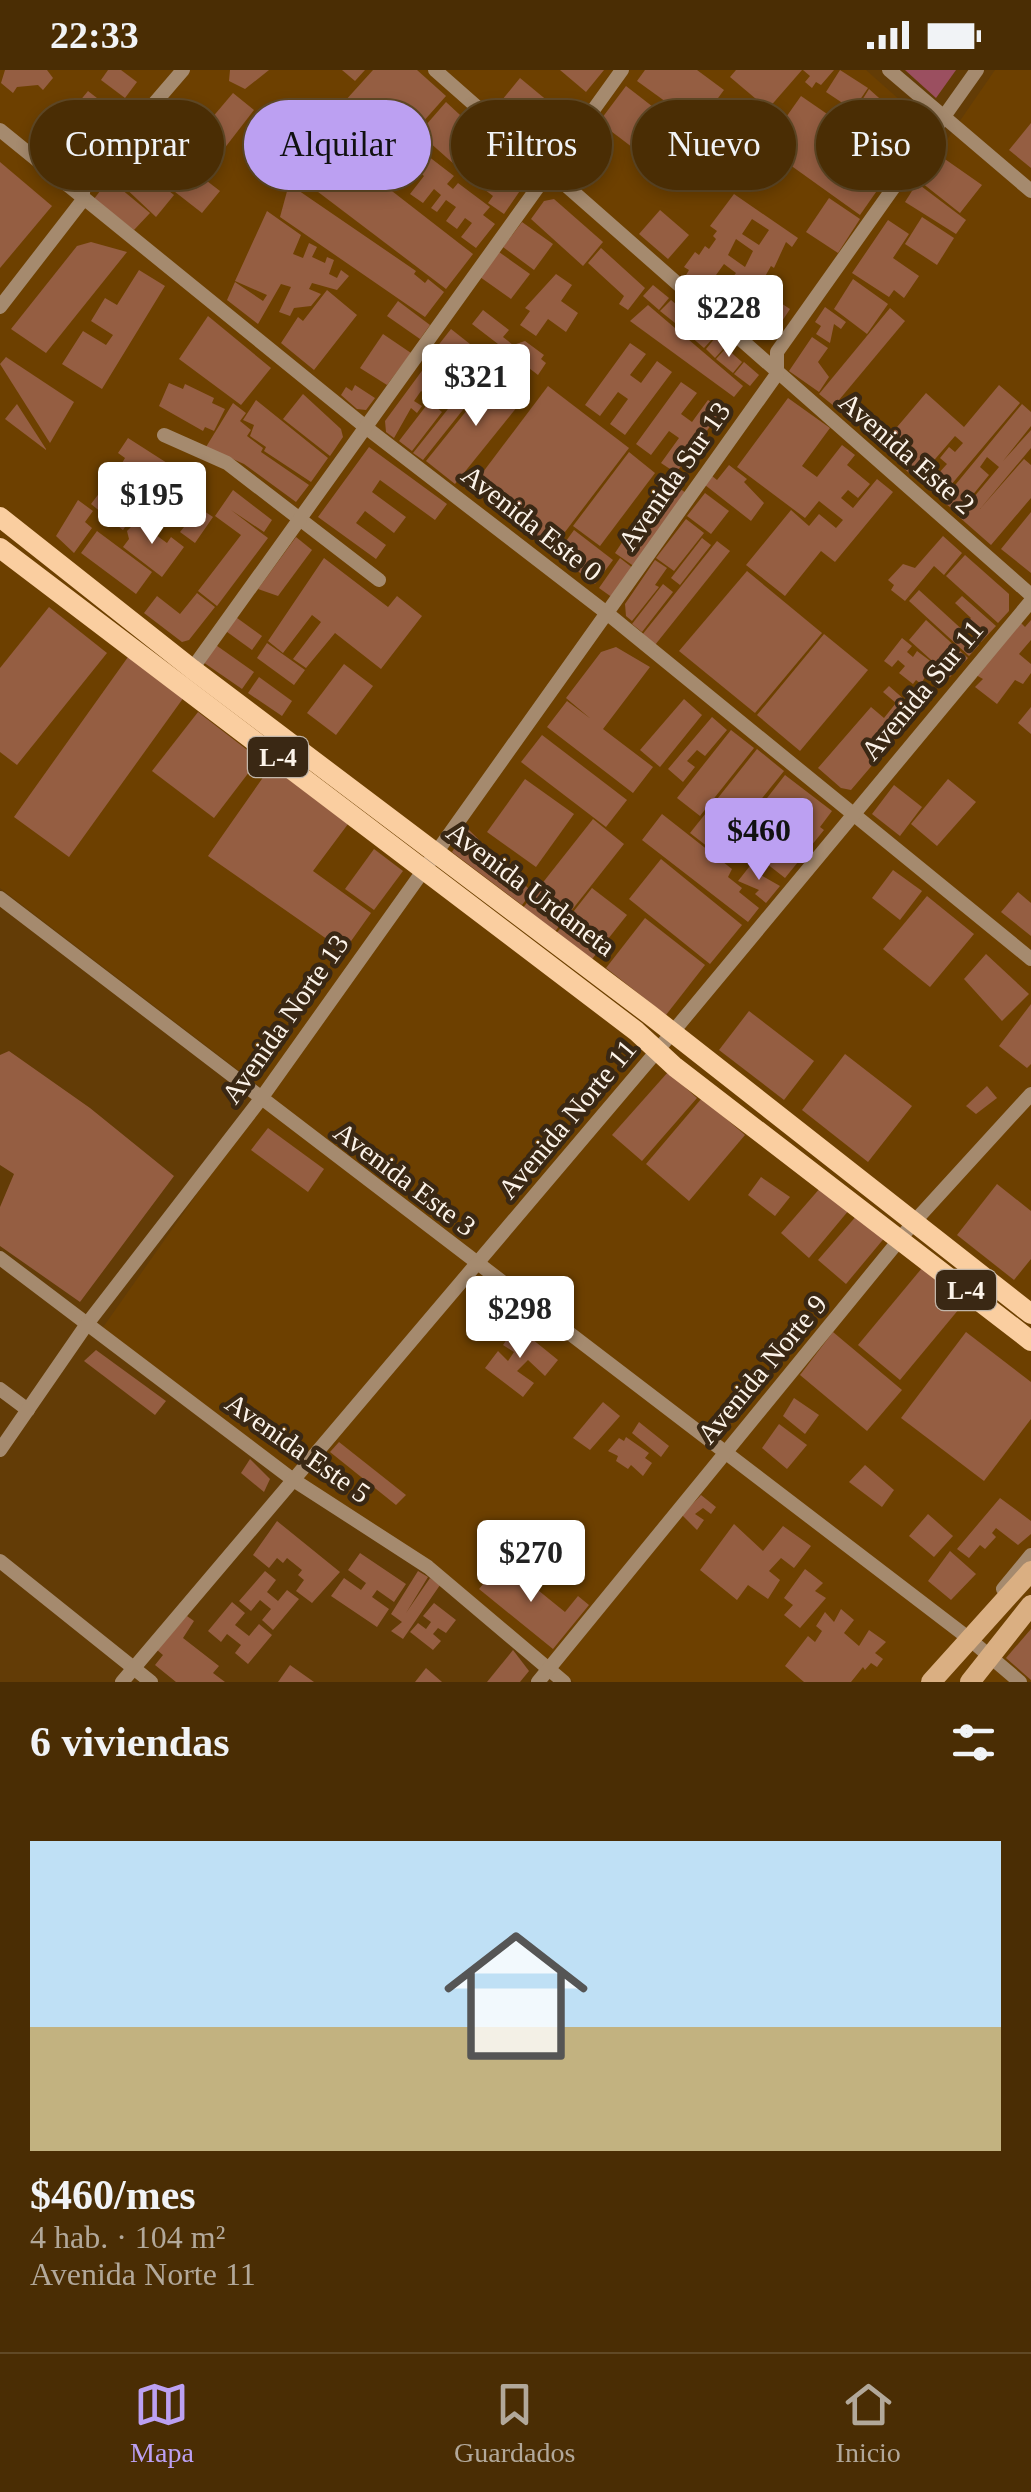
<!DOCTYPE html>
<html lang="es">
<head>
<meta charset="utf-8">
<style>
  body { margin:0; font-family:Georgia,serif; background:#51350e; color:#f1f3f6; height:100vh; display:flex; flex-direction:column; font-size:38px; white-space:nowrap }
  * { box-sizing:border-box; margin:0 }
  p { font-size:32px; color:#b2a89a }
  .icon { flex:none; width:55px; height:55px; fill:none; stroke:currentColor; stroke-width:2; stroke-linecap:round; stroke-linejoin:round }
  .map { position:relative; height:1612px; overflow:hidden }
  .sheet { display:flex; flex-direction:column; background:#4a2d04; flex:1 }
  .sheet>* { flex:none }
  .guide { position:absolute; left:30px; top:30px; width:972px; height:90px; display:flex; gap:20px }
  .price { position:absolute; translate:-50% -85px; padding:0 22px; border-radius:10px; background:#fff; color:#222; font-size:32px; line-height:65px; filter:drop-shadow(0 2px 5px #0008) }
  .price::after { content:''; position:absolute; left:50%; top:60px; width:30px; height:22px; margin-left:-15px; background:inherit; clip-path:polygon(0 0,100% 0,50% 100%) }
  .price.selected { background:#bca0f2; color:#111 }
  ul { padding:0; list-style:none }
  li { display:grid; align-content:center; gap:20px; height:530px; padding:0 30px }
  li span { display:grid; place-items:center; height:310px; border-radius:0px; color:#555 }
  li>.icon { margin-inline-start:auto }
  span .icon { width:180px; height:180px; fill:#fffc; stroke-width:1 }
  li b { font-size:42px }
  h2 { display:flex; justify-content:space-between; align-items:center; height:120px; padding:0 30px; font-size:42px }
  .chip { padding:0 35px; border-radius:45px; background:#4a2d04; box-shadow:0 5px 15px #0003,0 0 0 2px #614926; font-size:35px; line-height:90px }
  .chip.selected { background:#bca0f2; color:#111 }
  .status { display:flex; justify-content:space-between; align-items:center; height:70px; padding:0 50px; background:#4a2d04; direction:ltr }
  .status svg { height:28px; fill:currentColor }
  .tabs { display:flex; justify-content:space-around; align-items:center; height:140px; border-top:2px solid #614926; background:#4a2d04; font-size:28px; color:#b2a89a }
  .tabs a { display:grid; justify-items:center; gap:5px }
  .tabs .selected { color:#bca0f2 }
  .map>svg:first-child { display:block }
  .built { fill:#6d4000 }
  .green { fill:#9b4f60 }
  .building { fill:#955e42; fill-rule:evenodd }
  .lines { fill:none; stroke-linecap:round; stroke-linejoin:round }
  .street { stroke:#a58a6e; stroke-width:14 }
  .secondary { stroke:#daaf82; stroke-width:20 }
  .primary { stroke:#facea0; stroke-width:20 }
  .labels { text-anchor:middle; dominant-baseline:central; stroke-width:9; stroke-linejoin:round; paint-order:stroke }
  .shield { fill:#3a2814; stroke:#c2b6a9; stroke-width:2.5 }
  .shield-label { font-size:25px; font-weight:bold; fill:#fcf3e9 }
  .street-label { font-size:28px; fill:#fcf3e9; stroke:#3a2814 }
</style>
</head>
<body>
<div class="status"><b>22:33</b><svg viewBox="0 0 49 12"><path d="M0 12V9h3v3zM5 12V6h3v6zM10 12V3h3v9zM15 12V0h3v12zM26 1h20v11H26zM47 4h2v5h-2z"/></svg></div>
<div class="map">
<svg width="1031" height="1612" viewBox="0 0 1031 1612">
  <rect width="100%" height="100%" fill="#633c06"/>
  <path class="built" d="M0 0H866L946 71 995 0H1031V1612H574L449 1511 99 1263 268 1023 0 818Z"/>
  <path class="green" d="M905 0H956L936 28Z"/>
  <g class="building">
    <path d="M5 0H47L53 8 43 20 38 15 17 17 13 23 1 13Z"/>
    <path d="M108 0H121L137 12 125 28 101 10Z"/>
    <path d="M230 0H269L245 19 229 11Z"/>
    <path d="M342 0H365L355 11Z"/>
    <path d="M373 0H417L446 26 381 99 326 52Z"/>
    <path d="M560 0H604L586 22Z"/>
    <path d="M645 0H697L724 20 698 55 637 11Z"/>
    <path d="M736 0H802L768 39 730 7Z"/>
    <path d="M803 0H834L821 15 816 12 812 18 805 12 810 6Z"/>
    <path d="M840 0 868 18 853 40 826 22Z"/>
    <path d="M520 8 561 42 539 69 498 35Z"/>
    <path d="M626 16 697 71 670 106 599 52Z"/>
    <path d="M869 19 916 61 898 89 834 44 840 34 854 43Z"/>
    <path d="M88 21 120 46 80 88 64 95 42 77Z"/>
    <path d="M233 23 254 40 217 88 194 69Z"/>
    <path d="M801 26 897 92 860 145 765 77Z"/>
    <path d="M446 32 499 81 473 111 419 63Z"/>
    <path d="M1031 53V98L1009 80Z"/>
    <path d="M146 64 220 121 202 143 129 86Z"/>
    <path d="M325 69 473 184 446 219 297 106Z"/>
    <path d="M932 80 982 115 960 143 917 109 922 102 917 98Z"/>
    <path d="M428 86 454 106 447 114 453 119 458 113 490 137 483 145 495 154 476 178 461 167 472 153 465 148 457 159 446 151 456 137 446 130 437 142 431 138 441 125 434 119 423 133 410 124 424 106 417 100Z"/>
    <path d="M496 89 528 109 504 144 488 133 493 126 476 113Z"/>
    <path d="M0 92 52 136 0 198Z"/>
    <path d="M135 94 174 125 156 147 120 113Z"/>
    <path d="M109 109 150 143 134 160 94 129Z"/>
    <path d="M917 113 966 150 956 164 905 132Z"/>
    <path d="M289 114 416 201 414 204 425 213 428 209 444 222 425 247 280 147Z"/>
    <path d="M734 124 798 168 792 177 786 172 774 198 771 196 759 217 756 215 738 241 686 205 689 200 684 197 695 182 699 185 705 176 709 179 716 169 713 166 717 161 710 156ZM752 149 769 160 759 175 742 164ZM736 169 753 181 745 197 728 185ZM724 194 736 203 728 213 716 205Z"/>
    <path d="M829 128 860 149 838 183 806 162Z"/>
    <path d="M554 129 603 172 583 196 531 149 544 131Z"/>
    <path d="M660 140 689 165 668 189 639 164Z"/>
    <path d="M267 141 301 165 293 184 303 188 309 173 317 177 312 187 325 193 327 187 334 190 329 204 337 208 341 200 349 206 337 220 312 213 309 219 321 224 311 236 294 238 290 246 279 242 291 217 281 214 258 254 227 230 235 212 263 231 267 225 235 211Z"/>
    <path d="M922 147 954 168 937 195 905 174Z"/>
    <path d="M888 150 909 164 893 188 919 206 904 228 894 220 889 227 852 203Z"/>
    <path d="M522 152 553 174 534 200 503 177Z"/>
    <path d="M91 172 127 182 46 283 11 259 77 176Z"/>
    <path d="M601 178 645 218 628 240 619 234 624 226 588 193Z"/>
    <path d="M499 182 530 204 511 229 480 207Z"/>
    <path d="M139 200 165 216 102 319 62 294 83 261 106 275 113 265 91 251 105 228 117 235Z"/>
    <path d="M556 204 572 215 561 231 578 243 566 262 548 249 536 266 520 255 530 241 525 238Z"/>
    <path d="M853 209 888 234 867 264 834 239Z"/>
    <path d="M653 215 669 228 659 240 643 226Z"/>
    <path d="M758 218 790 239 773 265 741 245Z"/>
    <path d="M327 220 357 245 314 300 281 273 298 247 303 251Z"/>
    <path d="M671 230 690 246 680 257 660 241Z"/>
    <path d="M398 231 430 255 420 269 387 246Z"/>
    <path d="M648 235 743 316 734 327 630 251Z"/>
    <path d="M825 237 846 252 841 259 834 254 830 273 816 264 821 256 815 252Z"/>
    <path d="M890 238 905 251 834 336 819 324Z"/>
    <path d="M483 240 509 260 503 267 513 275 525 271 544 285 541 289 546 293 538 305 472 254Z"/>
    <path d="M208 246 271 298 241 335 179 289Z"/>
    <path d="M691 248 714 267 704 278 682 259Z"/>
    <path d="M451 259 470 274 452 297 433 282Z"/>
    <path d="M383 264 411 283 387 315 360 298Z"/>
    <path d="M812 267 828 278 818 292 829 307 819 322 789 301Z"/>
    <path d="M715 268 725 277 715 288 706 279Z"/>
    <path d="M630 273 646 284 630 305 641 313 657 291 672 302 625 365 610 354 628 329 618 322 600 346 585 335Z"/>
    <path d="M726 278 742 292 733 303 716 289Z"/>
    <path d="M466 283 480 294 460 319 446 307Z"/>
    <path d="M6 287 74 332 50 373 0 294Z"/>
    <path d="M744 292 759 305 750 316 734 304Z"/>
    <path d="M483 295 493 302 423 390 413 383Z"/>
    <path d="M424 298 433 304 424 317 431 322 428 326 421 321 414 331 422 336 417 343 411 338 394 368 386 362 385 351Z"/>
    <path d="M496 304 525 327 455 414 426 391Z"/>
    <path d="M681 312 697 323 681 344 692 352 708 330 722 340 676 403 661 393 679 368 669 361 651 385 636 374Z"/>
    <path d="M169 313 183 319 185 314 214 328 212 333 225 339 214 361 205 357 203 361 159 336Z"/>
    <path d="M355 315 375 328 366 340 357 339 341 325 346 317 352 321Z"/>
    <path d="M999 315 1020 333 940 428 919 411 930 399 937 405 947 394 940 388 949 377 955 382 963 373 955 366 917 410 880 377 926 323 964 357Z"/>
    <path d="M548 316 629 378 552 479 471 418Z"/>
    <path d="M436 323 443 328 436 337 442 342 412 381 399 371Z"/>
    <path d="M303 324 341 359 343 367 330 386 283 349Z"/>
    <path d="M788 328 830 358 802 396 817 407 842 375 855 385 847 395 870 414 858 428 848 420 841 428 853 438 877 409 893 422 835 492 821 481 785 526 746 495 791 440 809 456 819 444 836 458 843 450 819 431 805 448 737 397Z"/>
    <path d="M256 330 328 388 311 412 264 381 266 377 250 366 254 355 243 350Z"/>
    <path d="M233 333 246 343 240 351 251 360 247 366 263 378 261 382 309 415 296 432 244 394 206 377Z"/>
    <path d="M17 334 46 379V380L5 349Z"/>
    <path d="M1022 334 1031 342V356L1003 391 1031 360V378L980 439 1024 389 1031 395V428L991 475 958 446 999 397 987 387 980 397 989 405 958 443 942 431Z"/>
    <path d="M128 368 167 393 123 460 91 434 107 413 99 406 108 393 118 400 125 388 118 383Z"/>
    <path d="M369 377 447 434 435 450 380 410 372 422 406 447 394 463 365 441 356 453 386 475 376 489 318 447Z"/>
    <path d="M629 382 655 403 600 476 573 456Z"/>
    <path d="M729 395 747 409 744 412 764 433 751 451 705 415 712 406 717 410Z"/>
    <path d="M167 396 180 406 172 417 182 425 178 431 194 442 198 437 213 447 195 473 180 462 184 457 167 444 164 449 141 432Z"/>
    <path d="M665 408 686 423 635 497 615 483Z"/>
    <path d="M233 420 272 450 264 462 231 440 268 468 217 536 198 521 241 465 215 446Z"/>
    <path d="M705 423 729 441 711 464 687 446Z"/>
    <path d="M78 430 93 441 85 452 92 458 74 483 56 466Z"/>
    <path d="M1031 442V503L1001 479Z"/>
    <path d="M144 444 155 452 149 460 167 473 171 467 184 477 162 507 123 477 129 469 127 461Z"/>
    <path d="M686 449 704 463 674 501 656 488Z"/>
    <path d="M574 460 613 490 595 514 556 485Z"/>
    <path d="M97 461 152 502 136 524 81 483Z"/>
    <path d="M943 466 962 483 944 505 934 496 905 531 891 520 894 515 888 510 903 494 915 498Z"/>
    <path d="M296 467 312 480 278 526 258 519Z"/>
    <path d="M702 468 711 475 680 515 671 508Z"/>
    <path d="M717 471 730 481 655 575 642 565Z"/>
    <path d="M965 485 1009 524V541L998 553 946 506Z"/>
    <path d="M324 488 388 537 397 526 422 546 381 599 335 563 306 598 293 589 321 552 312 545 283 583 268 571Z"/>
    <path d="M620 488 634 499 613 528 599 518Z"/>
    <path d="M655 490 667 498 655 515 659 517 632 551 626 546 625 534Z"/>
    <path d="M747 501 822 563 755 643 679 581Z"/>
    <path d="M663 514 673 522 642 562 632 554Z"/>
    <path d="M919 520 979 575 969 586 909 531Z"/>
    <path d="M197 523 215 537 189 570 182 572 144 543 157 526 180 544Z"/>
    <path d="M962 526 996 556 981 572 963 556 971 548 955 533Z"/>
    <path d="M49 537 107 583 17 695 0 682V598Z"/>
    <path d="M233 545 262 566 252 580 223 559Z"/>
    <path d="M926 550 968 588 950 607 909 570Z"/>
    <path d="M1031 550V570L1019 584 1031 594V603L1023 614 1015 610 997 634 975 617 983 609 976 605 1021 553 1025 557Z"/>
    <path d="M824 564 868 600 800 681 757 645Z"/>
    <path d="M902 568 912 576 907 582 913 587 917 581 933 593 921 614 916 610 913 614 899 603 905 596 898 590 892 597 884 591Z"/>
    <path d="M213 573 254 602 242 619 200 590Z"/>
    <path d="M267 573 305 600 294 615 257 588Z"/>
    <path d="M616 577 650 597 603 659 653 697 633 723 547 657 567 631 591 649 566 628 601 582Z"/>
    <path d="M128 587 184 627 69 787 14 747Z"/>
    <path d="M344 594 373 616 336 665 307 643Z"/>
    <path d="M259 607 292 631 282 646 248 623Z"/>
    <path d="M889 616 906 631 915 621 927 631 851 720 841 718 818 698 871 637 884 648 896 633 883 622Z"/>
    <path d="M684 629 702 645 660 697 640 680Z"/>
    <path d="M1031 637V664L1018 653Z"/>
    <path d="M198 642 259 689 214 748 152 701Z"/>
    <path d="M712 647 727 660 705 686 697 680 687 691 695 697 683 712 668 699Z"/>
    <path d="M731 660 754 678 700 746 677 728Z"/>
    <path d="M542 665 627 730 606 757 521 692Z"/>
    <path d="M757 679 784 701 717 784 690 763Z"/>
    <path d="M271 696 348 754 313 801 371 843 344 881 208 786Z"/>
    <path d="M785 705 832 741 820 757 824 760 785 808 735 769Z"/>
    <path d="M525 709 574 744 536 797 487 762Z"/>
    <path d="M948 709 976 732 937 776 911 754Z"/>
    <path d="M894 715 922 737 900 766 872 744Z"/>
    <path d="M662 744 732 799 728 807 742 818 739 822 759 838 748 852 642 770Z"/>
    <path d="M593 749 624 774 553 864 522 839Z"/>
    <path d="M467 758 532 822 522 835 452 782Z"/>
    <path d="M374 779 403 801 374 840 345 819Z"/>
    <path d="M661 789 742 855 710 894 629 829Z"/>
    <path d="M753 792 763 800 759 804 780 816 766 833 755 824 759 820 738 811Z"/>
    <path d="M893 800 922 821 900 850 872 828Z"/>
    <path d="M592 818 627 845 589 893 555 865Z"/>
    <path d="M1018 822 1031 833V866L1001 842Z"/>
    <path d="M927 826 974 864 930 917 883 879Z"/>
    <path d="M645 848 705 895 666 945 606 898Z"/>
    <path d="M986 884 1029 924 1002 951 964 909Z"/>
    <path d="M1031 934V994L1027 998 999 976Z"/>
    <path d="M749 941 814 991 784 1030 719 980Z"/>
    <path d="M9 981 90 1038 174 1106 80 1232 0 1176V1137L14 1104 0 1095V985Z"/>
    <path d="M845 984 912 1036 868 1092 802 1040Z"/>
    <path d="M668 1002 697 1028 642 1091 612 1065Z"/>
    <path d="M987 1016 997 1028 976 1044 966 1036Z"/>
    <path d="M702 1028 745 1065 689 1131 646 1094Z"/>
    <path d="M268 1058 324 1099 308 1122 251 1080Z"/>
    <path d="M761 1107 790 1127 775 1146 748 1125Z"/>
    <path d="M997 1114 1031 1141V1189L1014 1210 957 1165Z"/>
    <path d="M821 1117 849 1140 809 1188 781 1163Z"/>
    <path d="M858 1144 886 1166 846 1214 818 1190Z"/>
    <path d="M922 1198 964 1233 900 1310 858 1275Z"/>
    <path d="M516 1256 558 1290 545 1306 528 1290 517 1301 534 1313 523 1327 485 1298 498 1281 508 1291 514 1282 503 1275Z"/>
    <path d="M833 1262 902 1320 867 1361 800 1305Z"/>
    <path d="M966 1262 1031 1312V1349L984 1411 901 1348Z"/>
    <path d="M96 1280 166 1331 155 1345 84 1291Z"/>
    <path d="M794 1328 819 1345 805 1364 783 1346Z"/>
    <path d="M603 1332 620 1346 590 1380 573 1368Z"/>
    <path d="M639 1352 669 1376 661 1387 632 1363Z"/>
    <path d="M779 1354 807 1375 787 1399 762 1378Z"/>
    <path d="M626 1367 649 1383 645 1388 652 1393 643 1406 631 1395 628 1399 616 1391 618 1386 608 1381 619 1368 624 1371Z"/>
    <path d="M339 1372 406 1425 396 1435 330 1382Z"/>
    <path d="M250 1389 270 1409 264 1422 241 1403Z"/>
    <path d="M865 1395 894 1420 882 1437 849 1412Z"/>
    <path d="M701 1425 716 1437 711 1444 703 1438 695 1444 704 1450 697 1460 682 1445Z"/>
    <path d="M1000 1428 1031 1451V1464L1018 1475 996 1458 992 1463 996 1467 985 1479 980 1475 969 1488 957 1479Z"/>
    <path d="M928 1444 953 1466 934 1487 909 1466Z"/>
    <path d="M277 1451 340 1502 312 1533 296 1521 304 1510 298 1505 302 1500 287 1488 283 1493 277 1488 269 1498 253 1485Z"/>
    <path d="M734 1454 763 1481 783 1456 811 1476 794 1498 781 1488 769 1501 780 1510 768 1529 748 1515 737 1530 700 1500Z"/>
    <path d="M950 1481 976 1504 951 1530 928 1511Z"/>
    <path d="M360 1483 406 1514 394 1532 377 1520 372 1527 389 1539 377 1557 331 1526 344 1508 361 1520 366 1513 348 1500Z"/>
    <path d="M502 1491 565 1542 578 1526 589 1535 553 1579 479 1519Z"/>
    <path d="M805 1499 823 1513 815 1521 826 1528 800 1558 784 1545 793 1535 784 1528Z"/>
    <path d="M265 1501 276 1510 267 1522 278 1531 287 1520 299 1529 273 1560 262 1550 271 1539 260 1530 251 1541 239 1531Z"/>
    <path d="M418 1501 428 1507 406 1543 430 1508 440 1515 403 1569 391 1561 402 1552 391 1544Z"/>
    <path d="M232 1532 245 1543 235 1555 249 1566 259 1554 272 1565 248 1594 235 1583 241 1575 227 1564 221 1572 208 1561Z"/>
    <path d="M434 1533 456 1550 446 1563 438 1558 433 1564 441 1571 433 1580 410 1562 418 1553 426 1559 431 1552 423 1546Z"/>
    <path d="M841 1539 854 1550 844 1563 859 1576 869 1560 886 1572 875 1583 883 1589 877 1597 871 1593 865 1600 863 1597 851 1612H804L785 1596 808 1566 815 1572 822 1561 816 1556 825 1542 834 1552Z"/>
    <path d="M187 1546 194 1551 183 1568 219 1596 213 1603 225 1612H176L155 1595 163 1585 157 1580Z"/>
    <path d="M1031 1559V1610L1006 1588Z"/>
    <path d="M513 1580 529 1601 520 1612H487Z"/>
    <path d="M290 1595 314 1612H278Z"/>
    <path d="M426 1598 442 1612H415Z"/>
  </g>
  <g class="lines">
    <g class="street">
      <path d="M435 0 1031 525"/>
      <path d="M889 0 1031 121"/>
      <path d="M0 60 368 359 608 544 1031 889"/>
      <path d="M82 131 84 115 183 0"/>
      <path d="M0 237 82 131"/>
      <path d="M164 365 227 393 379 510"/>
      <path d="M192 599 622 0"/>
      <path d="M0 828 967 1567 1020 1612"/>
      <path d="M0 1188 292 1409 428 1497 564 1612"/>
      <path d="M0 1319 28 1340"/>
      <path d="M0 1380 87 1254 260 1030 777 304V282L977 0"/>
      <path d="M0 1491 151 1612"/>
      <path d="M1003 1519 1031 1485"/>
      <path d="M122 1612 657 981 1031 531"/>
      <path d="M538 1612 914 1152 1031 1024"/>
    </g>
    <g class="secondary">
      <path d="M931 1612 1031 1501"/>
      <path d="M970 1612 1031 1535"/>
    </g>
    <g class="primary">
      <path d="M0 447 192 599 649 944 1031 1244"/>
      <path d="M0 478 636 961 675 997 1031 1271"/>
    </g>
  </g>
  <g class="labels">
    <g class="shield">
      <rect x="248" y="667" width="60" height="40" rx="8"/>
      <rect x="936" y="1200" width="60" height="40" rx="8"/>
    </g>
    <g class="shield-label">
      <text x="278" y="687">L-4</text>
      <text x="966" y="1220">L-4</text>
    </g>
    <g class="street-label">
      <text transform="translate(907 383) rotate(41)">Avenida Este 2</text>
      <text transform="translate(674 406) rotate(-55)">Avenida Sur 13</text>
      <text transform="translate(532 453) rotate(38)">Avenida Este 0</text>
      <text transform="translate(922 620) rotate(-50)">Avenida Sur 11</text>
      <text transform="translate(531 819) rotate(37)">Avenida Urdaneta</text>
      <text transform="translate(285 949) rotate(-55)">Avenida Norte 13</text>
      <text transform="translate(567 1049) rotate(-50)">Avenida Norte 11</text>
      <text transform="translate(405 1109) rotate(37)">Avenida Este 3</text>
      <text transform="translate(762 1299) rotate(-50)">Avenida Norte 9</text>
      <text transform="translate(298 1378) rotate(35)">Avenida Este 5</text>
    </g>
  </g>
</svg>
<b class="price" style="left:729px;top:290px">$228</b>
<b class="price" style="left:476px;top:359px">$321</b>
<b class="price" style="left:152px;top:477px">$195</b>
<b class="price selected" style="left:759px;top:813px">$460</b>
<b class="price" style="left:520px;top:1291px">$298</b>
<b class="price" style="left:531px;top:1535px">$270</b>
<div class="guide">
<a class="chip">Comprar</a>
<a class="chip selected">Alquilar</a>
<a class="chip">Filtros</a>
<a class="chip">Nuevo</a>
<a class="chip">Piso</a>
</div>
</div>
<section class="sheet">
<h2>6 viviendas<svg class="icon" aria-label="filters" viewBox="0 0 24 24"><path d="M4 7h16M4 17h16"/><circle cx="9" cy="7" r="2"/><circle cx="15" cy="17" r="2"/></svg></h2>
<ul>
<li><span style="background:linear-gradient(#bfe0f5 60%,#c2b280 0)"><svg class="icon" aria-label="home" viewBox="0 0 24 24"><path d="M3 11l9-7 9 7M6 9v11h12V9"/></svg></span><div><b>$460/mes</b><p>4 hab. · 104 m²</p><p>Avenida Norte 11</p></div></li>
</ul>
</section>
<nav class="tabs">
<a class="selected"><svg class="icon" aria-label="map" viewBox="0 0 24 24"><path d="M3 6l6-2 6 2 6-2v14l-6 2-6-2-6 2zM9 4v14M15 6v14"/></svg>Mapa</a>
<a><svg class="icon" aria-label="saved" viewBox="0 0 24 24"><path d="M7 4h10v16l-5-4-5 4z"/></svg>Guardados</a>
<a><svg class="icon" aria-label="home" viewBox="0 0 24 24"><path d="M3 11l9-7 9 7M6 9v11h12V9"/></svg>Inicio</a>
</nav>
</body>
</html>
